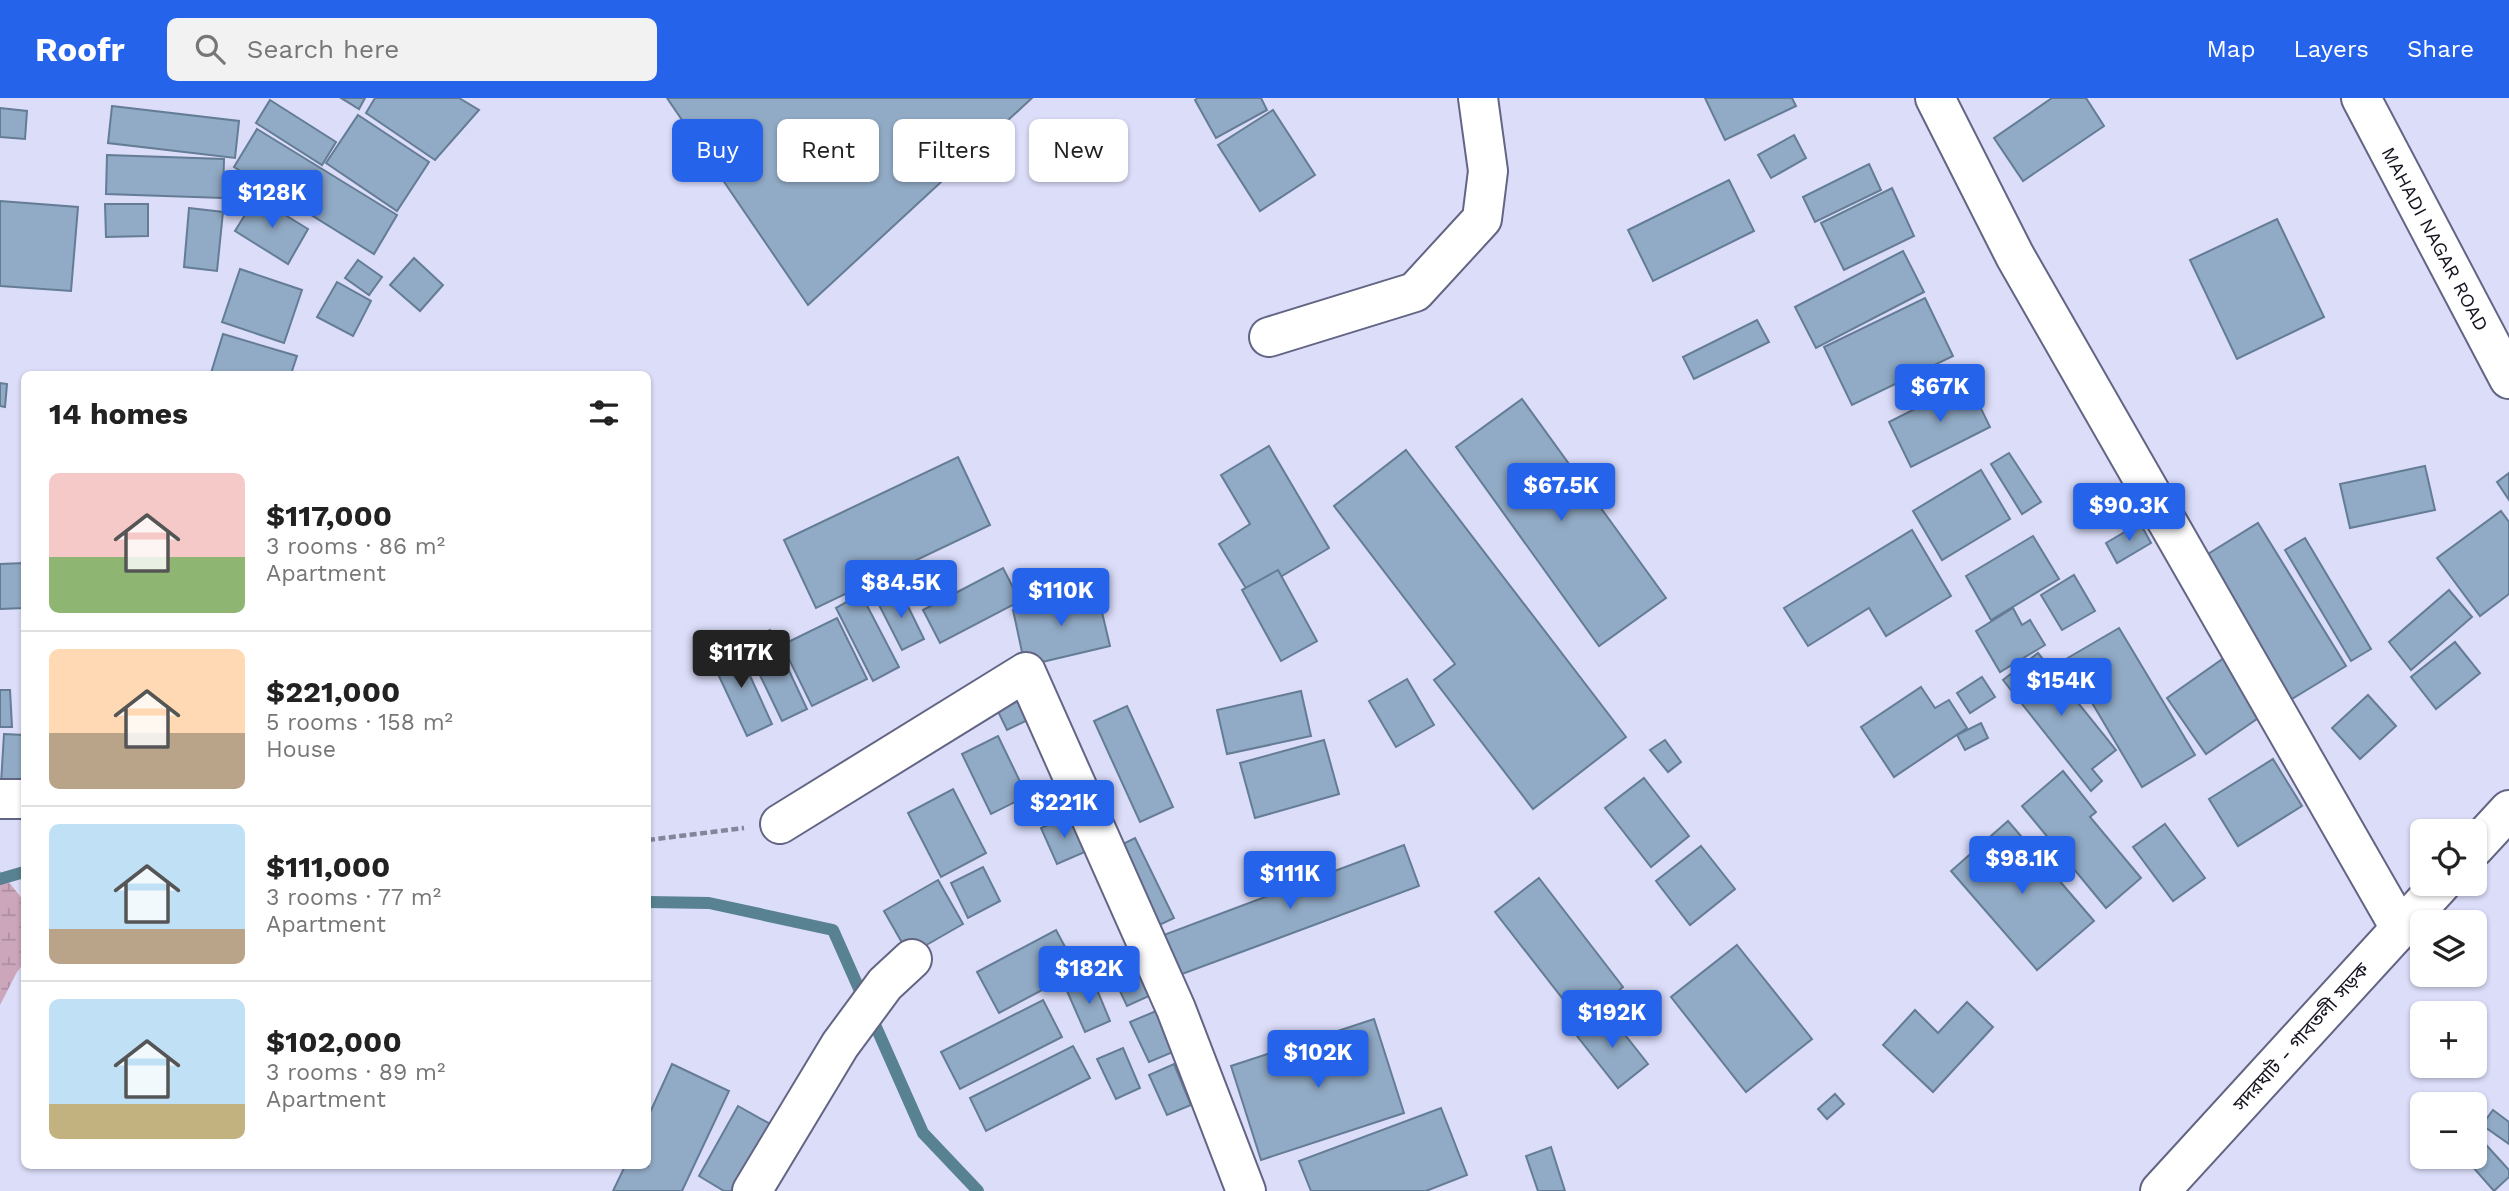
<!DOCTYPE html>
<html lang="en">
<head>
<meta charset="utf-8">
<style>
  body { margin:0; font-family:"Work Sans","Noto Sans Bengali",sans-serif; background:#f2f2f2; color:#222; height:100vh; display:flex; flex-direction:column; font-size:26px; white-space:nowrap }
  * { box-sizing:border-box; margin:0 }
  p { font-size:23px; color:#767676 }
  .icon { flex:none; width:38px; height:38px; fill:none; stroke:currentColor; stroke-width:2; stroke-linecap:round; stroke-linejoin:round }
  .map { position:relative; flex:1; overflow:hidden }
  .sheet { position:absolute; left:21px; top:273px; width:630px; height:798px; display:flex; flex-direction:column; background:#fff; border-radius:10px; box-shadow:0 2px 5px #0004 }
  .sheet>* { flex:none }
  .banner { position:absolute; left:672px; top:21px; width:665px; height:63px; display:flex; gap:14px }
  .fabs { position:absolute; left:2410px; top:721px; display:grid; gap:14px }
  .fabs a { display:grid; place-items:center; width:77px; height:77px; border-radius:10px; background:#fff; box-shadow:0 2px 5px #0004; font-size:35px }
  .price { position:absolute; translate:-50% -60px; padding:0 16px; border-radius:7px; background:#2563eb; color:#fff; font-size:23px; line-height:46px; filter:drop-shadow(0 2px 4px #0008) }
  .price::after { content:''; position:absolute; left:50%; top:42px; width:21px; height:16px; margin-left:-10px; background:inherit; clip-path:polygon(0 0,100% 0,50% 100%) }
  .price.selected { background:#222; color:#fff }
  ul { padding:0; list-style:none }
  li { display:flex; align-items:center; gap:21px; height:175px; padding:0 28px }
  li+li { border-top:2px solid #e0e0e0 }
  li span { display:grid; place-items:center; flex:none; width:196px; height:140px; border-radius:10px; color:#555 }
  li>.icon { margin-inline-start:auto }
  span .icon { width:84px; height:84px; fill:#fffc; stroke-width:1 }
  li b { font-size:30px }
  h2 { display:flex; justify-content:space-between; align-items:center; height:84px; padding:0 28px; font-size:30px }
  .chip { padding:0 24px; border-radius:10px; background:#fff; box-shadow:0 2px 5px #0004; font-size:24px; line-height:63px }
  .chip.selected { background:#2563eb; color:#fff }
  header { display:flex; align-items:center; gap:42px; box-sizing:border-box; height:98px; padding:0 35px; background:#2563eb; color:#fff }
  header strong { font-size:33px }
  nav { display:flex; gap:38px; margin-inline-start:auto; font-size:24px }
  .search { width:490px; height:63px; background:#f2f2f2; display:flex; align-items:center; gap:18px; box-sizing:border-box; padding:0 24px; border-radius:10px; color:#767676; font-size:26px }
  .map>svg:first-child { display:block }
  .wetland { fill:url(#wetland-marsh) }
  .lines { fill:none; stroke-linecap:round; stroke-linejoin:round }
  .stream { stroke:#588291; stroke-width:12 }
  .building { fill:#91aac5; stroke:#647c95; stroke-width:2 }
  .minor-casing { stroke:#626583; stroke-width:42 }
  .highway-casing { stroke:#626583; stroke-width:42 }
  .path { stroke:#84859a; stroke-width:4.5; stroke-dasharray:7 3.5; stroke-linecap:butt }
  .minor { stroke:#fff; stroke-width:38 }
  .highway { stroke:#fff; stroke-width:38 }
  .labels { text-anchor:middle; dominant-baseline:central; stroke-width:5; stroke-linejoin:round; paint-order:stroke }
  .street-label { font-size:19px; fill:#13131f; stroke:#fff }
</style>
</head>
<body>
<header>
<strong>Roofr</strong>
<div class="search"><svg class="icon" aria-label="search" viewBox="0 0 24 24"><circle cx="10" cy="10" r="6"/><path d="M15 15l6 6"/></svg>Search here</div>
<nav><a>Map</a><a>Layers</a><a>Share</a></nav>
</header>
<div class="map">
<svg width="2509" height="1093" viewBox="0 0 2509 1093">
  <defs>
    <pattern id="wetland-marsh" width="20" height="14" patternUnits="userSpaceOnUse" patternTransform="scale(1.75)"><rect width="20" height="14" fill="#cca6bb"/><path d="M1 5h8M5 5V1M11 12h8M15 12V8" fill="none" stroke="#ae8ea0"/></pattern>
  </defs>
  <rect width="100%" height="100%" fill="#dbddf9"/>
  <path class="wetland" d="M0 773 24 803V865L17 874 0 907Z"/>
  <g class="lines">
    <g class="stream">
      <path d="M0 781 24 774"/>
      <path d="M648 804 709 805 833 832 923 1035 978 1093"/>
    </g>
  </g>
  <g class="building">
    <path d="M341 0H365L359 11Z"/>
    <path d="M375 0H459L479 12 435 62 366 15Z"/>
    <path d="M667 0H1032L808 207Z"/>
    <path d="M1198 0H1261L1267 12 1216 40 1195 2Z"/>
    <path d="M1705 0H1792L1796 8 1725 42Z"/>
    <path d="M2052 0H2086L2104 28 2023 83 1994 40Z"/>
    <path d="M270 2 336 44 322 67 256 25Z"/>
    <path d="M112 8 239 23 235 60 108 45Z"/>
    <path d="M0 10 27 13 25 41 0 39Z"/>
    <path d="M1273 12 1315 77 1260 113 1218 47Z"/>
    <path d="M358 17 429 64 397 113 326 65Z"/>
    <path d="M257 31 397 117 374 156 234 69Z"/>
    <path d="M1794 37 1806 60 1771 80 1758 57Z"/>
    <path d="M107 57 224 61 223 100 106 96Z"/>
    <path d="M1869 66 1881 92 1815 124 1803 99Z"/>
    <path d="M1729 82 1754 133 1653 183 1628 132Z"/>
    <path d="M1892 90 1914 138 1844 172 1821 125Z"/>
    <path d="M256 99 308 131 288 166 235 133Z"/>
    <path d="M0 103 78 109 71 193 0 188Z"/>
    <path d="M105 106H148V138L106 139Z"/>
    <path d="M189 110 223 114 217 173 184 169Z"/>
    <path d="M2277 121 2324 219 2237 261 2190 162Z"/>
    <path d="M1903 153 1924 194 1816 250 1795 209Z"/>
    <path d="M414 160 443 187 420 213 390 187Z"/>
    <path d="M358 162 382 179 369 197 345 180Z"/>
    <path d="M240 171 302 192 284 245 222 224Z"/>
    <path d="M337 184 371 203 353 238 317 219Z"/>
    <path d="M1925 200 1953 258 1852 307 1824 249Z"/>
    <path d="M1757 222 1769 244 1694 281 1683 259Z"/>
    <path d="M223 236 297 258 291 276 211 275Z"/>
    <path d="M1968 284 1990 329 1911 369 1889 324Z"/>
    <path d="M0 285 7 286 5 309 0 308Z"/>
    <path d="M1522 301 1666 500 1599 548 1456 349Z"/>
    <path d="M1269 348 1329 450 1250 497 1219 446 1250 426 1221 377Z"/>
    <path d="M1406 352 1626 639 1533 711 1434 582 1455 566 1334 408Z"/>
    <path d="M2009 355 2041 404 2022 416 1991 366Z"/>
    <path d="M958 359 990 427 816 510 784 442Z"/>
    <path d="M2425 368 2435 412 2350 430 2340 386Z"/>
    <path d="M1981 372 2010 421 1942 462 1913 413Z"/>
    <path d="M2509 375V402L2497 384Z"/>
    <path d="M2501 413 2509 424V496L2480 518 2437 460Z"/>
    <path d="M2140 425 2151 445 2117 465 2106 445Z"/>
    <path d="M2258 425 2346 568 2282 607 2195 464Z"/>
    <path d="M1912 432 1951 498 1886 538 1869 510 1808 548 1784 510Z"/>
    <path d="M2033 438 2059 481 1991 522 1966 478Z"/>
    <path d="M2305 440 2371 551 2351 563 2285 452Z"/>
    <path d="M24 465V510L0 511V466Z"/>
    <path d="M1003 470 1020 503 940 545 923 512Z"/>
    <path d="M1278 472 1317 543 1281 563 1242 492Z"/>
    <path d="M2074 477 2095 513 2062 532 2041 497Z"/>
    <path d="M900 492 924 541 902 552 877 503Z"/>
    <path d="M2449 492 2472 519 2411 572 2389 544Z"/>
    <path d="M1097 493 1110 548 1025 568 1013 512Z"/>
    <path d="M861 496 899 569 873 583 836 510Z"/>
    <path d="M2013 510 2022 527 2030 522 2045 547 2000 574 1976 533Z"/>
    <path d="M837 520 867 581 812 608 782 547Z"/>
    <path d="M2119 530 2195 657 2142 689 2066 561Z"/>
    <path d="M770 532 807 611 782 623 744 544Z"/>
    <path d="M2455 544 2480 575 2436 611 2411 579Z"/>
    <path d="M736 547 772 626 747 638 710 559Z"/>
    <path d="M2038 555 2116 652 2092 671 2102 683 2091 693 2003 582Z"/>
    <path d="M2231 555 2270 612 2206 656 2167 600Z"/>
    <path d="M1982 579 1995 599 1970 615 1957 595Z"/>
    <path d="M1407 581 1434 627 1396 649 1369 603Z"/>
    <path d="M1021 587 1036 618 1007 632 992 601Z"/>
    <path d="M1921 589 1935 610 1949 602 1967 630 1894 679 1861 629Z"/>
    <path d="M0 592H10L12 629H0Z"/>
    <path d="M1301 593 1311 638 1227 656 1217 612Z"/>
    <path d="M2368 597 2396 628 2360 661 2332 630Z"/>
    <path d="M1127 608 1173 709 1140 724 1094 623Z"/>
    <path d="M1981 625 1988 640 1965 652 1957 637Z"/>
    <path d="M4 636 24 637V687L1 685Z"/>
    <path d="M998 638 1027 698 991 716 962 656Z"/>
    <path d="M1324 642 1339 696 1255 720 1240 665Z"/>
    <path d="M1665 642 1681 664 1668 674 1650 652Z"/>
    <path d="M2273 661 2302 708 2238 748 2209 701Z"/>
    <path d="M2063 673 2096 714 2090 719 2141 780 2106 810 2022 708Z"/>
    <path d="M1644 680 1689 738 1651 769 1605 710Z"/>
    <path d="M953 691 986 755 941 779 908 715Z"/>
    <path d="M1070 717 1087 753 1057 766 1041 730Z"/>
    <path d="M2008 723 2094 823 2037 872 1951 773Z"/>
    <path d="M2165 726 2205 780 2173 803 2133 749Z"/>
    <path d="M1135 740 1174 820 1151 831 1113 751Z"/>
    <path d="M1404 747 1419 788 1174 879 1161 838Z"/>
    <path d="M1701 748 1735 791 1690 827 1656 783Z"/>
    <path d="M983 769 1000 803 968 820 951 785Z"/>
    <path d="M1539 780 1623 889 1580 923 1495 814Z"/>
    <path d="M938 782 963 826 909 857 884 813Z"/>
    <path d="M1056 832 1078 873 999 915 977 874Z"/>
    <path d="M1737 847 1812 941 1746 994 1671 899Z"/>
    <path d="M1134 857 1151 897 1127 908 1108 868Z"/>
    <path d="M1093 882 1110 923 1085 934 1067 893Z"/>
    <path d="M1043 902 1062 939 960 991 941 954Z"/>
    <path d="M1967 904 1993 929 1933 994 1883 947 1915 912 1938 935Z"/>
    <path d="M1156 913 1173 954 1149 964 1130 924Z"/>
    <path d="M1607 914 1648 966 1618 990 1577 938Z"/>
    <path d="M1374 921 1404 1015 1261 1062 1231 968Z"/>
    <path d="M1073 948 1090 980 986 1033 970 1000Z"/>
    <path d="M1123 950 1140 990 1116 1001 1097 961Z"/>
    <path d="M672 966 729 993 682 1093H613L625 1068H648V1019Z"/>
    <path d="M1174 966 1191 1007 1167 1017 1149 977Z"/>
    <path d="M1835 996 1844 1006 1827 1021 1818 1011Z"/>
    <path d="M738 1008 772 1027 735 1093H724L699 1078Z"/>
    <path d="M1441 1010 1467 1077 1426 1093H1311L1299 1063Z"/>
    <path d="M2493 1012 2509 1024V1046L2482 1027Z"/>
    <path d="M2478 1038 2509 1072V1079L2494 1093 2464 1059H2474V1041Z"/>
    <path d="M1551 1049 1565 1093H1538L1526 1058Z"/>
  </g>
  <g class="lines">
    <defs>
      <g id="minor">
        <path d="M1935 0 2015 158 2400 830"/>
        <path d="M2361 0 2509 281"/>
        <path d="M1269 239 1415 194 1482 121 1488 73 1478 0"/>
        <path d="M0 701H24"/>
        <path d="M780 726 1026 574 1176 911 1246 1093"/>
        <path d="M752 1093 840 947 885 886 912 861"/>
      </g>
      <g id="highway">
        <path d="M2474 750 2509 712"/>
        <path d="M2160 1093 2441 786"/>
      </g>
    </defs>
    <use href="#minor" class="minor-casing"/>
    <use href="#highway" class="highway-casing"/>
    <path class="path" d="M648 742 744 730"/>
    <use href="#minor" class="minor"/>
    <use href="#highway" class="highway"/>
  </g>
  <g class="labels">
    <g class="street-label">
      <text transform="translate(2435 141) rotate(62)">MAHADI NAGAR ROAD</text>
      <text transform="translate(2301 939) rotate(-48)">সদরঘাট - গাবতলী সড়ক</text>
    </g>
  </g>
</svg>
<div class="fabs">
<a><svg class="icon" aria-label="locate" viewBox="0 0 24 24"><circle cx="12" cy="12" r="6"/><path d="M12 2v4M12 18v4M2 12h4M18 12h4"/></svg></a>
<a><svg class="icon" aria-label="layers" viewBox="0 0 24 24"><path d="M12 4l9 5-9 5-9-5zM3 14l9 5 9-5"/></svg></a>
<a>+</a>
<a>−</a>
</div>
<b class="price" style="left:272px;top:132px">$128K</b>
<b class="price" style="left:1940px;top:326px">$67K</b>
<b class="price" style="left:1561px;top:425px">$67.5K</b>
<b class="price" style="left:2129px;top:445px">$90.3K</b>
<b class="price" style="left:901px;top:522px">$84.5K</b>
<b class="price" style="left:1061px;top:530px">$110K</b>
<b class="price selected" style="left:741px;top:592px">$117K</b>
<b class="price" style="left:2061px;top:620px">$154K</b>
<b class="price" style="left:1064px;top:742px">$221K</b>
<b class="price" style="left:2022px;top:798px">$98.1K</b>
<b class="price" style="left:1290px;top:813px">$111K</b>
<b class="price" style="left:1089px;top:908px">$182K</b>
<b class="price" style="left:1612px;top:952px">$192K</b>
<b class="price" style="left:1318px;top:992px">$102K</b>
<div class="banner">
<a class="chip selected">Buy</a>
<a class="chip">Rent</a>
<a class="chip">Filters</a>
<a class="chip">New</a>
</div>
<section class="sheet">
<h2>14 homes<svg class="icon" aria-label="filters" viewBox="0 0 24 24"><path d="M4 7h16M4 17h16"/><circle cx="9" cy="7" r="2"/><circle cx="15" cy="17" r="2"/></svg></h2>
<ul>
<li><span style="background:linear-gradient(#f6c9c9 60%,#8fb573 0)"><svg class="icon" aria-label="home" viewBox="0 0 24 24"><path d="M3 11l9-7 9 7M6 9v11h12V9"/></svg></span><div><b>$117,000</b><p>3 rooms · 86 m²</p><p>Apartment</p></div></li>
<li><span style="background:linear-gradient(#ffd9b3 60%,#b9a48a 0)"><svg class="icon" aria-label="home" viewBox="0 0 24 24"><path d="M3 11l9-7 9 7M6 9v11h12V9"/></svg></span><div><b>$221,000</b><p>5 rooms · 158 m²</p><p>House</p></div></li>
<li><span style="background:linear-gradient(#bfe0f5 75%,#b9a48a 0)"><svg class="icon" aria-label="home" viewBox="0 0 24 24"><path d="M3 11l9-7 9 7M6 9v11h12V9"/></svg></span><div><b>$111,000</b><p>3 rooms · 77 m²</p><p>Apartment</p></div></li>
<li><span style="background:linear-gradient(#bfe0f5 75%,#c2b280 0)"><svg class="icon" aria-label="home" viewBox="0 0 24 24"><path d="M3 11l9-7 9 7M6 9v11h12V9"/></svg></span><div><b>$102,000</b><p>3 rooms · 89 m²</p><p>Apartment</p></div></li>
</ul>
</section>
</div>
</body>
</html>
